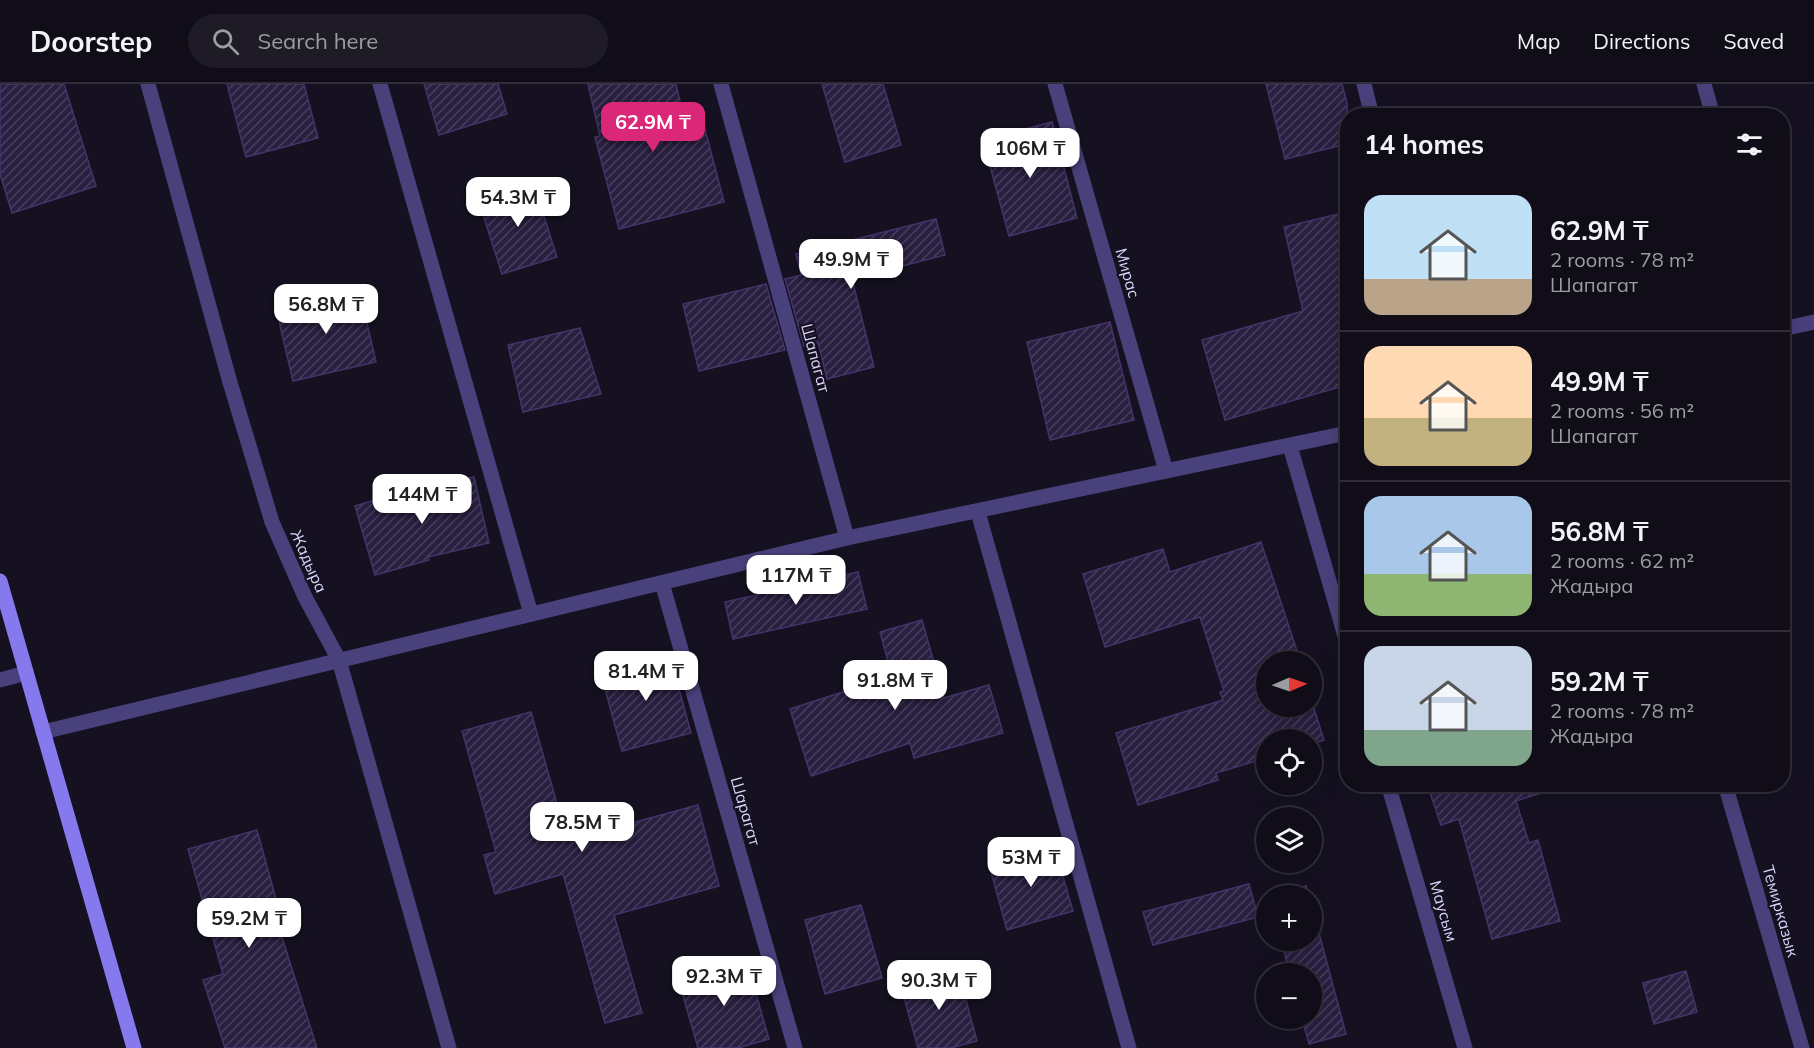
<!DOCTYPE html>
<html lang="en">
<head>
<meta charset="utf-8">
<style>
  body { margin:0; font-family:Mulish,sans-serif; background:#1e1b26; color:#f1f3f6; height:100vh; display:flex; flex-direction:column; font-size:22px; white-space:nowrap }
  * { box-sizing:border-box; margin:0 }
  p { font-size:20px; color:#9c9ca2 }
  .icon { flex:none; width:33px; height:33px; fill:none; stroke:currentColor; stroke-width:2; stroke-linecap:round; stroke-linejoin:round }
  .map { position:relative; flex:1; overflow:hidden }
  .panel { position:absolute; left:1340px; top:24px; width:450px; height:684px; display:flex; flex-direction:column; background:#100d19; border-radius:24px; box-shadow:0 6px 24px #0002,0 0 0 2px #302d38 }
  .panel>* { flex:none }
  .needle { width:39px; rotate:88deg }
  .fabs { position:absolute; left:1256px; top:567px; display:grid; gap:12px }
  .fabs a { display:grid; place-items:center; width:66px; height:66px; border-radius:50%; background:#100d19; box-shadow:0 6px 24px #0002,0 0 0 2px #302d38; font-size:30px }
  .price { position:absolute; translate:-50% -51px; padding:0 14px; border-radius:12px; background:#fff; color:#222; font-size:20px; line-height:39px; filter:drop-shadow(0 2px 3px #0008) }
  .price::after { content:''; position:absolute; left:50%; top:36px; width:18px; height:14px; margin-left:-9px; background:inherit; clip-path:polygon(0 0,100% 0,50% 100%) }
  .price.on { background:#db2777; color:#fff }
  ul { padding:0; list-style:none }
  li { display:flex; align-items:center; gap:18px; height:150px; padding:0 24px }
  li+li { border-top:2px solid #302d38 }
  li span { display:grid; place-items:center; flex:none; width:168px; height:120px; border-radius:18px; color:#555 }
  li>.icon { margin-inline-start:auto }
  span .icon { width:72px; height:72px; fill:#fffc; stroke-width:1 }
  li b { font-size:26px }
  h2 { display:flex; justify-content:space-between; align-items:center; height:72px; padding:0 24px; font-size:26px }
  header { display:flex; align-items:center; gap:36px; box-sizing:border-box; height:84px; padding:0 30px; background:#100d19; border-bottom:2px solid #302d38 }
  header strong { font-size:28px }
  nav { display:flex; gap:33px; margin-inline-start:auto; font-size:21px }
  .search { width:420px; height:54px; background:#1e1b26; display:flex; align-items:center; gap:15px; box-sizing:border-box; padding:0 21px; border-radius:33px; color:#9c9ca2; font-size:22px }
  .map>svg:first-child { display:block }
  .building { fill:url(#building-hatch); stroke:#433469; stroke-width:1.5 }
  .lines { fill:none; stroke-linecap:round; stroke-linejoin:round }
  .minor { stroke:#49417b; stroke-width:15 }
  .secondary { stroke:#8679ee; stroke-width:15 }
  .labels { text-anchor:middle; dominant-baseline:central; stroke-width:4.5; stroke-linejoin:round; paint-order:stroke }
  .street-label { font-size:16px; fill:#ddd6fa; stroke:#151121 }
</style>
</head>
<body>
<header>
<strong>Doorstep</strong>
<div class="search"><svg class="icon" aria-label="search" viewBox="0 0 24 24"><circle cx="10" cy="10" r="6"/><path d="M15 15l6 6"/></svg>Search here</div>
<nav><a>Map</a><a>Directions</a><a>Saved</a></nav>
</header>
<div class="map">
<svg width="1814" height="964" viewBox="0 0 1814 964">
  <defs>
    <pattern id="building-hatch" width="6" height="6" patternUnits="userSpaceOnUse" patternTransform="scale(1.5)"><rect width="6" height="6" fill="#291f40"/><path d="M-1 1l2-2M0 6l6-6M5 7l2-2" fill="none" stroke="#483f5c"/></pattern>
  </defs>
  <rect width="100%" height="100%" fill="#151121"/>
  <g class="building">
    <path d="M0 0H64L96 102 12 129 0 90Z"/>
    <path d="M227 0H304L318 54 246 73Z"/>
    <path d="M424 0H498L507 30 439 51Z"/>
    <path d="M588 0H676L683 31 700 26 724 118 619 145 595 53 600 52Z"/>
    <path d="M822 0H883L901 61 845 78Z"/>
    <path d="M1266 0H1342L1347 19V60L1285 75Z"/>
    <path d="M1052 38 1077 134 1009 152 983 56Z"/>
    <path d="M533 98 557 173 502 190 478 115Z"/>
    <path d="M1347 128V301L1225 336 1202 256 1303 227 1284 143Z"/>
    <path d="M936 135 945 171 852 195 874 283 827 295 818 258 804 262 785 195 801 191 796 170Z"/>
    <path d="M766 200 785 266 699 287 683 220Z"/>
    <path d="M359 205 376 278 293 297 276 224Z"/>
    <path d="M1110 238 1134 336 1050 356 1027 258Z"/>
    <path d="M580 244 601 310 523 328 508 261Z"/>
    <path d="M474 393 489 459 428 473 429 476 375 491 355 422 408 406 409 408Z"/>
    <path d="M1261 458 1298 570H1297L1299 578H1266V622H1311V615L1324 656 1311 660V656H1266V674L1216 689 1218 696 1138 721 1116 649 1223 616 1220 608 1224 607 1200 533 1105 563 1083 490 1163 465 1170 488Z"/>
    <path d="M858 488 867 525 733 555 725 518Z"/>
    <path d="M922 536 944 614 989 601 1003 649 914 674 910 659 811 692 790 625 892 592 880 548Z"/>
    <path d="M669 568 691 649 622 667 600 587Z"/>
    <path d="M531 628 565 748 589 741 591 750 698 721 719 802 614 831 642 929 605 939 563 790 495 810 484 771 496 768 462 647Z"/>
    <path d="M1427 700H1543L1544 708 1516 717 1529 759 1538 756 1560 837 1492 855 1459 735 1441 741Z"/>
    <path d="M257 746 279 826 274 828 317 964H225L203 896 223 890 188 765Z"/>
    <path d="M1054 762 1073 827 1007 846 989 781Z"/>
    <path d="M1249 800 1258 833 1153 861 1143 828Z"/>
    <path d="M1306 802 1309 812H1273Z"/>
    <path d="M1311 819 1346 950 1309 960 1302 934H1311V890H1290L1281 856H1311Z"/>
    <path d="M861 821 882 894 825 910 805 836Z"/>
    <path d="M746 875 769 955 738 964H698L678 894Z"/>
    <path d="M957 883 977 957 951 964H918L900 899Z"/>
    <path d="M1686 887 1697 928 1654 940 1643 899Z"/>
  </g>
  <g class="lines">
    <g class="minor">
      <path d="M148 0 229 295 272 438 305 513 339 576 449 964"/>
      <path d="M380 0 531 530"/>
      <path d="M721 0 847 454"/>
      <path d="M1055 0 1166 387"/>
      <path d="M1364 0 1372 32"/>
      <path d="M1704 0 1713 32"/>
      <path d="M1782 245 1814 238"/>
      <path d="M1290 362 1347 559"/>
      <path d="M978 428 1129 964"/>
      <path d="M662 499 795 964"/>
      <path d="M0 596 26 589"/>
      <path d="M43 648 847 454 1347 349"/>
      <path d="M1388 700 1465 964"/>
      <path d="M1725 700 1802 964"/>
    </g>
    <path class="secondary" d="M0 497 134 964"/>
  </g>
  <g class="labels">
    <g class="street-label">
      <text transform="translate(1128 189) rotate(74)">Мирас</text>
      <text transform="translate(816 274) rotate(75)">Шапагат</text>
      <text transform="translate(309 477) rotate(66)">Жадыра</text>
      <text transform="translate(746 727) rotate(74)">Шарагат</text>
      <text transform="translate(1444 827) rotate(74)">Маусым</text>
      <text transform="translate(1781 827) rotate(74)">Темирказык</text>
    </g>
  </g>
</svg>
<div class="fabs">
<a><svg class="needle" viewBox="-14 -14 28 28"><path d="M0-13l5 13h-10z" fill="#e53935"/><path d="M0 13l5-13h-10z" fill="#9c9ca2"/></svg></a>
<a><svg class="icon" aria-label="locate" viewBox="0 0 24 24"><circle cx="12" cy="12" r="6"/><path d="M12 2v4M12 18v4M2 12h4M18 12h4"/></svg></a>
<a><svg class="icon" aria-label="layers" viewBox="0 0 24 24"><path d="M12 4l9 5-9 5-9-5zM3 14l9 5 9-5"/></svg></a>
<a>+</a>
<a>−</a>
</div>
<b class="price on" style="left:653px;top:69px">62.9M ₸</b>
<b class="price" style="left:1030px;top:95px">106M ₸</b>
<b class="price" style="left:518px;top:144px">54.3M ₸</b>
<b class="price" style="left:851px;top:206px">49.9M ₸</b>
<b class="price" style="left:326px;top:251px">56.8M ₸</b>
<b class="price" style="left:422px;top:441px">144M ₸</b>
<b class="price" style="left:796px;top:522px">117M ₸</b>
<b class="price" style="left:646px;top:618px">81.4M ₸</b>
<b class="price" style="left:895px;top:627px">91.8M ₸</b>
<b class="price" style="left:582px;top:769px">78.5M ₸</b>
<b class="price" style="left:1031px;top:804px">53M ₸</b>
<b class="price" style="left:249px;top:865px">59.2M ₸</b>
<b class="price" style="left:724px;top:923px">92.3M ₸</b>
<b class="price" style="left:939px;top:927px">90.3M ₸</b>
<section class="panel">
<h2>14 homes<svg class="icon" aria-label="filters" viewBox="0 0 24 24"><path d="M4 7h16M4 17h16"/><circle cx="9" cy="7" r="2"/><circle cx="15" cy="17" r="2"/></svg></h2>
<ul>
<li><span style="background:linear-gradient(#bfe0f5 70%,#b9a48a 0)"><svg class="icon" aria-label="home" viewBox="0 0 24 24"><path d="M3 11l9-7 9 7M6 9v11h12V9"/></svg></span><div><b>62.9M ₸</b><p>2 rooms · 78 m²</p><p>Шапагат</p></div></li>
<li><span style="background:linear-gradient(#ffd9b3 60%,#c2b280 0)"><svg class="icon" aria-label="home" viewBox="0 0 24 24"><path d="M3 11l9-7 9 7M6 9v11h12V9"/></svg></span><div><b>49.9M ₸</b><p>2 rooms · 56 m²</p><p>Шапагат</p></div></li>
<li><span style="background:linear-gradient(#a9c7e8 65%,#8fb573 0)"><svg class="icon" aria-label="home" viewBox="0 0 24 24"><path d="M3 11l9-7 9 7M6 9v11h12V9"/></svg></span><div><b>56.8M ₸</b><p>2 rooms · 62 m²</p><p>Жадыра</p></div></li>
<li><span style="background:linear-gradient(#c9d6e8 70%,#7fa58c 0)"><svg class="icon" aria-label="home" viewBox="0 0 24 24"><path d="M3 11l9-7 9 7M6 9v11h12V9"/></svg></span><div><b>59.2M ₸</b><p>2 rooms · 78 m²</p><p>Жадыра</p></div></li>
</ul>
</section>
</div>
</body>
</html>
